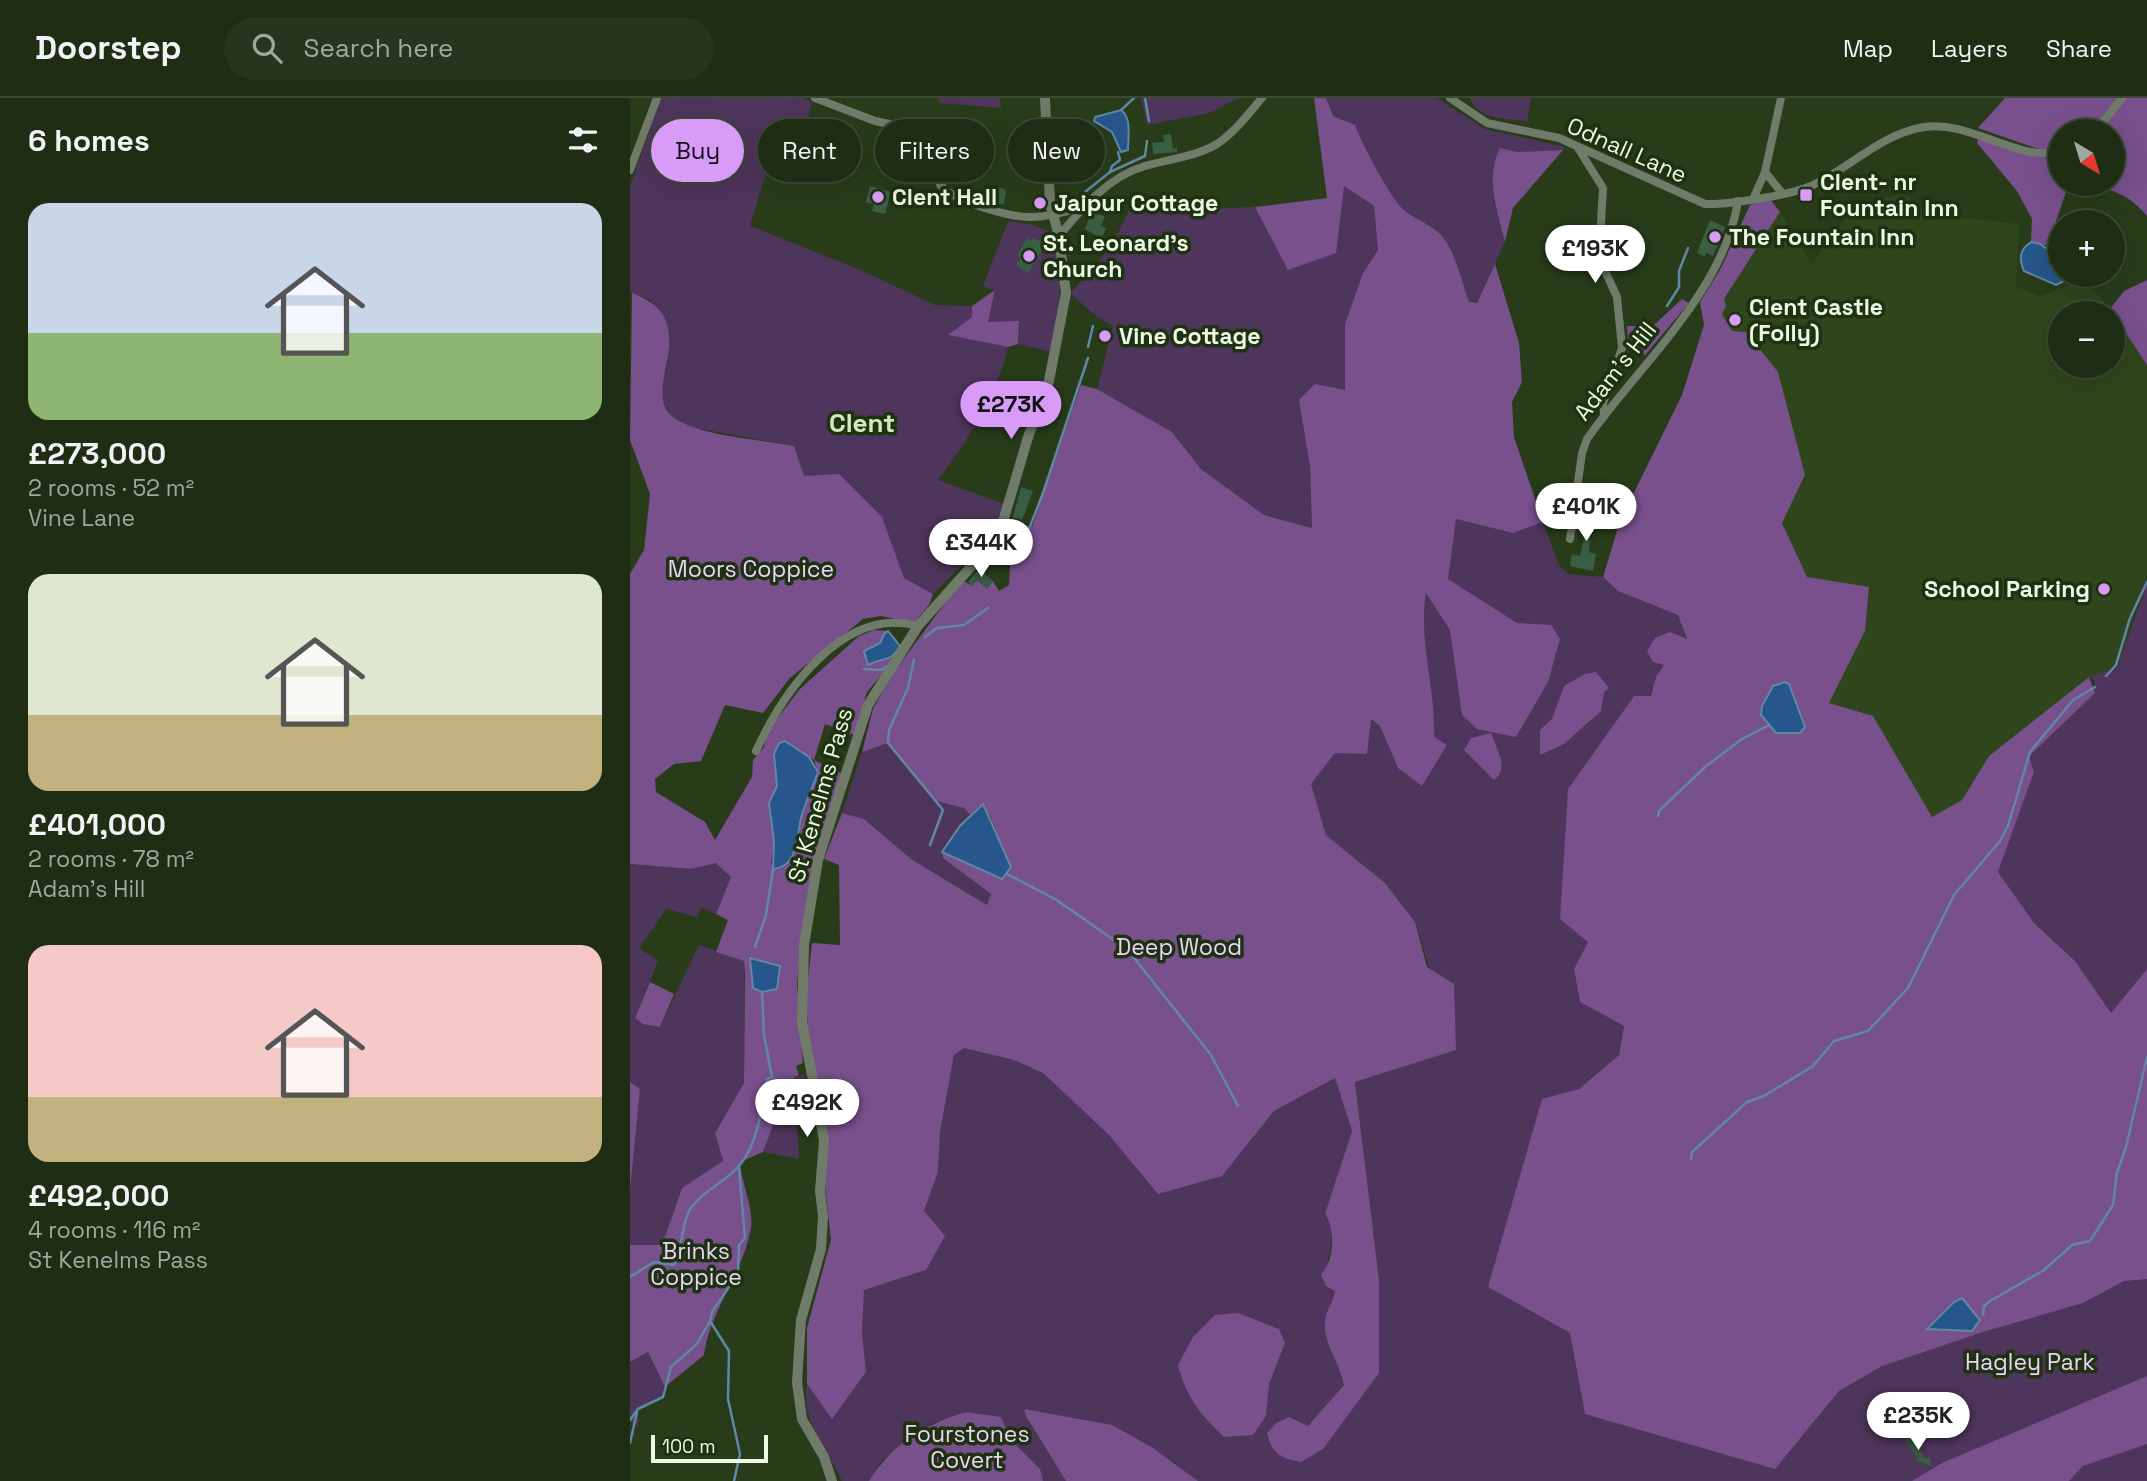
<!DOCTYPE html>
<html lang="en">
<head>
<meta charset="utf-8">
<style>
  body { margin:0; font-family:"Space Grotesk",sans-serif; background:#26351d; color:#f1f3f6; height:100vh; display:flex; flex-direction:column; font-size:26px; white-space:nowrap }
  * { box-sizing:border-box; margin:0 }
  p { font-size:23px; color:#a1a8a0 }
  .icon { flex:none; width:38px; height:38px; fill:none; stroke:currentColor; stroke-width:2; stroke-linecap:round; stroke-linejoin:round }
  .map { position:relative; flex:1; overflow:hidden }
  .side { display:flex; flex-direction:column; background:#1e2d14; width:630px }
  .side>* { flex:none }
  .guide { position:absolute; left:21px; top:21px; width:665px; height:63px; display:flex; gap:14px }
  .needle { width:46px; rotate:142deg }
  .controls { position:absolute; left:1418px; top:21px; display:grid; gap:14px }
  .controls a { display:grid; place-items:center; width:77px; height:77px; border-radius:50%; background:#1e2d14; box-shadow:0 7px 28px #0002,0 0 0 2px #3c4934; font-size:35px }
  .scale { position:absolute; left:21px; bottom:18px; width:117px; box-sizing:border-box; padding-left:7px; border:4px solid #ecf8e4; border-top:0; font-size:19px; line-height:24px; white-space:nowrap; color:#ecf8e4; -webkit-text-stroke:5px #1e3110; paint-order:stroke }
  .price { position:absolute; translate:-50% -60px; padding:0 16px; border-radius:24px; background:#fff; color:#222; font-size:23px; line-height:46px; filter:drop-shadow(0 2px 4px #0008) }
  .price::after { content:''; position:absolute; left:50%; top:42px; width:21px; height:16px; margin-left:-10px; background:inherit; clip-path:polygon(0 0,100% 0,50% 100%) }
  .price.active { background:#d89bf8; color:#111 }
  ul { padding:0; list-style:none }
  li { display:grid; align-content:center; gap:14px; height:371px; padding:0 28px }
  li span { display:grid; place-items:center; height:217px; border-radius:21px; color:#555 }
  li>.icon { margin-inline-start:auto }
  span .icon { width:126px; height:126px; fill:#fffc; stroke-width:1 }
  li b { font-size:30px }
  h2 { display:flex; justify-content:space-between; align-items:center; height:84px; padding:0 28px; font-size:30px }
  .chip { padding:0 24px; border-radius:32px; background:#1e2d14; box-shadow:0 7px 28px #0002,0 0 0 2px #3c4934; font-size:24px; line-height:63px }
  .chip.active { background:#d89bf8; color:#111 }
  header { display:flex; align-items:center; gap:42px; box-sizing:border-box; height:98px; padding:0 35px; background:#1e2d14; border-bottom:2px solid #3c4934 }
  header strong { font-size:33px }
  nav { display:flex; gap:38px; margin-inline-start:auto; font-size:24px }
  .search { width:490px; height:63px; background:#26351d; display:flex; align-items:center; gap:18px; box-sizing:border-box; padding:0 24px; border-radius:38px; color:#a1a8a0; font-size:26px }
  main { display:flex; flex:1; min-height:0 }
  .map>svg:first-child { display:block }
  .built { fill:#2f461d; fill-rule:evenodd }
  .green { fill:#4e355b }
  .forest { fill:#78508c; fill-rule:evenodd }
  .water { fill:#26568b; stroke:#6187a6; stroke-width:2 }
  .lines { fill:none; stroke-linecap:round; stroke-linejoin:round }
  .stream { stroke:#6187a6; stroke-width:2.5 }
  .building { fill:#395e44 }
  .minor { stroke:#717b6a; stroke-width:8 }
  .tertiary { stroke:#717b6a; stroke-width:10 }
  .poi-dot { fill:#d89bf8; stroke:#1e3110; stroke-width:2.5 }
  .labels { text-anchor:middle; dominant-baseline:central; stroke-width:7; stroke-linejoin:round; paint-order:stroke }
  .street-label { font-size:23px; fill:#ecf8e4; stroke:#1e3110 }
  .poi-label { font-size:23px; font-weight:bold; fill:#ecf8e4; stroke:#1e3110; text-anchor:start }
  .park-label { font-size:23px; fill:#ead4f7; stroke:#1e3110 }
  .quarter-label { font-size:26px; font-weight:bold; fill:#d1e9c1; stroke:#1e3110 }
</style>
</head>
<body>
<header>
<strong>Doorstep</strong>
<div class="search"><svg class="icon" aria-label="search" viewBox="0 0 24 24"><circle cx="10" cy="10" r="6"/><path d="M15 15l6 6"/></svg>Search here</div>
<nav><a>Map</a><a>Layers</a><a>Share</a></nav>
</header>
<main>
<section class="side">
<h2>6 homes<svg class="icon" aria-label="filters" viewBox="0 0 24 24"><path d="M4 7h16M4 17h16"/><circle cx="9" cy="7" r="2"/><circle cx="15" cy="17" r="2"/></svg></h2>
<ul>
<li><span style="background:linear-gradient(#c9d6e8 60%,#8fb573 0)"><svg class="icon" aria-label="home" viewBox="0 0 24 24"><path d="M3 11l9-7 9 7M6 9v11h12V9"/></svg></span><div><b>£273,000</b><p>2 rooms · 52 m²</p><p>Vine Lane</p></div></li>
<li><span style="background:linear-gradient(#dfe7d0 65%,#c2b280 0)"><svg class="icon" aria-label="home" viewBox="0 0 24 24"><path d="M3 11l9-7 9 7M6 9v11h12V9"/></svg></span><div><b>£401,000</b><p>2 rooms · 78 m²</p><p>Adam's Hill</p></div></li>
<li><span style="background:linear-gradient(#f6c9c9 70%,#c2b280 0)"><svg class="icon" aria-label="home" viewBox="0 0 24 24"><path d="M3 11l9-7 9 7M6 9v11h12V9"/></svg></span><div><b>£492,000</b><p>4 rooms · 116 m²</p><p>St Kenelms Pass</p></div></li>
</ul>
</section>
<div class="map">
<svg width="1517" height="1383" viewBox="0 0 1517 1383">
  <rect width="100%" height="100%" fill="#283c1a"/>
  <path class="built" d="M1273 95 1298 116 1389 126 1386 189 1410 198 1455 182 1491 224 1517 267V481L1487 570 1459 579 1359 658 1332 702 1302 719 1272 670 1199 605 1214 573 1152 425 1175 377 1092 216 1096 208 1094 202 1150 114 1182 166 1224 109ZM1430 215H1482V268H1430Z"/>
  <g class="green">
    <path d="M31 0H173L182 4 168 58 142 54 120 128 235 174 305 207 342 208V219L319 237 378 249C366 299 339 341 308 382L375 406 359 441 303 496 274 480 264 452 174 378 164 348 60 329 40 317 31 300 38 261 21 202 0 194V88Z"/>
    <path d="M309 0H370L371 10 308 5Z"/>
    <path d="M511 0H609L579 15 517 27Z"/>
    <path d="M696 0H807L855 31 935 49 933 52 887 54 870 50 864 103 875 144 847 205 839 204C832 184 827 161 816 143 806 127 786 123 773 111 761 101 731 44 725 27L703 18Z"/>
    <path d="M840 0H901L897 23C877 21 848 22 840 0Z"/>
    <path d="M714 88 744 108 748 152 733 175 715 226V293L680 368 682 430 634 417 571 371 542 334 467 291 483 228 467 219 440 195C468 167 487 142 502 106L544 112 625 109 659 172Z"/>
    <path d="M378 123 403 127 423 135C436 175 428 214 422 254L388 246 390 228 358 224 365 192 353 188Z"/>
    <path d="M826 421 883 435 913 424 929 467 938 476 973 479 988 493 1048 517 1057 542 1026 579 1021 598H1004L938 691 958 844 944 871 950 904 994 928 989 957 949 991 858 1189 940 1235 955 1316 1445 863 1404 825 1368 774 1404 674 1399 658 1462 594 1465 583 1459 579 1487 570 1517 486V1383H561L547 1366 482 1327 397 1321 436 1383H413L409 1371 381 1342 371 1319 304 1324 252 1363 239 1383H212C198 1352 170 1322 177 1286L202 1320 236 1274 232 1234 234 1192 296 1172 294 1113 308 1074 310 1034 324 957 334 950 384 962 413 975 479 1037 592 1078 644 1013 705 980 722 1033 695 1116C706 1133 701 1148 697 1166L749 1182 725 984 825 952 785 824 755 785 696 737 680 686 705 654 740 621 750 628 768 670 804 639C805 597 790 555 793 514 796 482 814 450 826 421Z"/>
    <path d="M258 645 306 703 334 710 340 717 312 753 313 760 361 796 357 807 281 761 234 721 212 715 232 654Z"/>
    <path d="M86 764 101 779 86 816 72 810 67 819 36 811 9 850 28 863 5 920 30 929 69 847 114 862V985L85 1035 93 1064 52 1090 32 1147H0V1092L10 991 0 984V766L61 771Z"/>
    <path d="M174 975 179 988 166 1001 169 1061 133 1054 160 983Z"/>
    <path d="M18 1254 35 1289 33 1299 8 1311V1330L0 1322V1264Z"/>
  </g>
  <g class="forest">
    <path d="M684 0H696L703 18 725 27C731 44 761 101 773 111 786 123 806 127 816 143 827 161 832 184 839 204L847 205 865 166 889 245 892 284 882 304 884 339 913 424 883 435 826 421 818 481 887 525 921 527 930 541 918 584 886 639 847 631 832 617 820 532 796 495C788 543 806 591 804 639L817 647 792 688 768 670 750 628 741 621 737 656 705 655 681 686 696 737 755 785 785 824 797 869 824 886 826 952 725 984 749 1182V1275L693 1351 671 1364C651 1360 642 1356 637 1335L646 1325 659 1319 678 1328 714 1287C710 1265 693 1246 695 1224 695 1213 704 1204 705 1193L696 1188 691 1176C704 1164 706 1132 695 1116L722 1033 705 980 644 1013 592 1078 528 1096 479 1037 413 975 384 962 334 950 324 957 310 1034 308 1074 294 1113 315 1138 296 1172 234 1192 232 1234 236 1274 202 1321 177 1286V1230L201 1142 178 935 176 898 182 845 210 847 209 767 194 761 212 715 234 721 281 761 357 807 361 796 313 760 312 754 372 781 381 770 360 718 349 708 340 717 334 710 306 703 258 645 232 654 243 611 264 574 332 482 342 488 347 482 357 490 363 483 369 493 379 487 381 448 394 427 402 429 451 287 467 291 542 334 571 371 634 417 682 430 680 368 669 302 685 286 715 292V226L733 175 748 152 744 108 714 88 706 155 658 172 625 109 697 100Z"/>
    <path d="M1375 0H1488L1462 33H1430V51L1414 53 1348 30Z"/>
    <path d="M1495 0H1517V118C1496 92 1469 85 1437 91L1426 123 1423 149 1401 144 1402 121 1387 93 1347 45 1348 41 1417 60 1430 57V86H1482V33H1471Z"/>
    <path d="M870 50 887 54 933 52 883 110 875 144C867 113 855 80 870 50Z"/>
    <path d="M1140 101 1150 114 1094 201 1096 208 1092 216 1102 233 1116 234 1148 274 1175 377 1152 425 1177 479 1239 489 1235 533 1199 605 1243 618 1302 719 1332 702 1359 658 1459 579 1465 595 1399 658 1404 674 1368 774 1404 825 1445 863 1481 915 1517 871V1181L1494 1183 1453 1205 1356 1233 1252 1268 1209 1293 1145 1371 955 1316 940 1235 858 1189 912 1001 949 991 989 957 994 928 950 904 944 871 958 844 930 821 938 691 1004 598H1021L1026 579 1034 567 1023 564 1017 553 1025 540 1040 534 1057 541 1048 517 988 493 973 479 990 423 1052 297 1074 227 1070 204 1091 170 1120 107Z"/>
    <path d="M1517 182V267L1480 211 1494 193Z"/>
    <path d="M365 192 358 224 389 223 388 246 378 249 318 237 342 219V208Z"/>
    <path d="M2 195C78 222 8 293 43 319 70 339 131 341 164 348L174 378 209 376 252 419 274 480 303 496 299 507 284 525 251 518 233 521 160 580 133 615 95 607 71 663 44 666 25 681 26 694 75 724 85 742 122 679 123 662 134 649 137 634 170 591 229 538 244 532 258 533 273 551 237 594 224 637 195 626 184 662 211 675 172 834 167 888 173 965 166 968 169 977 160 983 133 1054 110 1064C111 1083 124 1112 121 1129 114 1174 80 1212 74 1257L35 1289 18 1254 0 1264V1147H32L52 1090 93 1063 85 1035 114 985 115 877 114 863 86 854 98 822 86 816 101 779 86 765 61 771 0 766V476L14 452 20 396 0 342ZM155 643 184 662 188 674 171 720 168 746 141 767 144 743 139 706 147 688 144 656Z"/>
    <path d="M1052 201 1059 205 1015 257 998 244 997 228H1023Z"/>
    <path d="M966 574 979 590 974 594 971 613 934 646 910 657V632L922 621 934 588 955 576Z"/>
    <path d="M861 635C866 650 880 671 864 682L834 652 841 640Z"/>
    <path d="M20 884 44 896 30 929 13 926 5 920Z"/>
    <path d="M0 984 10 991 0 1092Z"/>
    <path d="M608 1215 649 1231 655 1245 639 1286 636 1318 623 1337 594 1339C570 1316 556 1299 548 1267L563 1239 585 1217Z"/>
    <path d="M1517 1278V1346L1453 1368 1439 1383H1282L1312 1365Z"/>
    <path d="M394 1311 482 1327 523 1350 568 1383H436L397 1320Z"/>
    <path d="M336 1314 371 1319 381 1342 410 1371 413 1383H239C262 1346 295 1326 336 1314Z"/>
  </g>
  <g class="water">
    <path d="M491 12C502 20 498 39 498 52L491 54 482 34 464 23 465 19Z"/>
    <path d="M1401 144 1410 146 1427 158 1430 177 1442 179 1426 187 1394 173C1389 161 1389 152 1401 144Z"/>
    <path d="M258 533 270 548C261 565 252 559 238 567L234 553 250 545 254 536Z"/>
    <path d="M1155 584 1159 586 1175 629 1170 635H1146L1131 617 1132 608 1143 588Z"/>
    <path d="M155 643 179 659 188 674C183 688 177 702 172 716 166 735 170 769 143 771L144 743 139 705 147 688 144 656 149 645Z"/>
    <path d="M353 706 381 769 372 781 312 754 330 728Z"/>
    <path d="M120 860 150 868 147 891 132 894 123 890Z"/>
    <path d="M1332 1200 1350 1222 1342 1233 1297 1231 1324 1204Z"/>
  </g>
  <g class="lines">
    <g class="stream">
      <path d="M515 0 519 23"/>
      <path d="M491 12 504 0"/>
      <path d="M480 74 482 68 490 62 488 54"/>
      <path d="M455 94 480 74 515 58 517 43"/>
      <path d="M1037 208 1049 189V173L1058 150"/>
      <path d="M458 249 463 228"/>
      <path d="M390 454 413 395 458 260"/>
      <path d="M295 539 307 530 334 527 358 510"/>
      <path d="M284 561 278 590 259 632 258 645 313 712 300 747"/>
      <path d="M234 571 252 572 257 568"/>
      <path d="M1476 578 1486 567 1500 520 1517 484"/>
      <path d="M1028 718 1029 713 1075 669 1112 641 1139 627"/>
      <path d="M377 776 425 801 497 851 581 957 608 1008"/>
      <path d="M125 849 136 817 143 771"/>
      <path d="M1061 1061 1062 1054 1117 1004 1134 998 1183 968 1204 943 1238 933 1278 890 1324 797 1370 743 1378 728 1400 654 1443 602 1465 589"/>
      <path d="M0 1179 24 1164 44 1167C54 1149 50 1122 64 1106 75 1093 90 1086 102 1075 128 1053 131 1012 137 981L142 979 134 937 132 894"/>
      <path d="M1353 1217 1354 1208 1360 1203 1414 1172 1442 1147 1460 1143 1483 1107 1487 1075 1496 1049 1517 959"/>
      <path d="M80 1223 99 1253 98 1301 110 1356 104 1383"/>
      <path d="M0 1322 8 1311 33 1299 41 1269 67 1246 80 1223 82 1214 108 1176 109 1147 115 1140 109 1070"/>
      <path d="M0 1345 7 1314"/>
    </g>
  </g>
  <g class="building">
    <path d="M433 30H446L449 48H433Z"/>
    <path d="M541 36 543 51 547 50V54L523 56 522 45 534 44 533 37Z"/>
    <path d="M240 88 261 94 255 116 242 113 244 106 236 104Z"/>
    <path d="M368 89 376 92 374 106 363 105 364 102 355 99 358 92 366 94Z"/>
    <path d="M461 115 475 118 471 128 476 130 472 141 455 131Z"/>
    <path d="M1080 122 1095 129 1083 158 1076 155 1075 159 1067 155Z"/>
    <path d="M403 139 415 147 398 175 386 167 391 159 387 157 397 140 401 143Z"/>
    <path d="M391 389 403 393 392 422 383 419Z"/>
    <path d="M952 410 969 417 960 437 959 454 966 456 963 473 940 468 942 456 950 458 956 431 949 428 954 417 950 416Z"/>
    <path d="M349 471 363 483 357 491 347 482 342 488 338 484Z"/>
    <path d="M1280 1339 1283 1343 1289 1344 1287 1348 1296 1361 1300 1359 1301 1368 1285 1362 1288 1361 1275 1342Z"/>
  </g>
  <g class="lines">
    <g class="minor">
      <path d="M185 0 245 23 292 33 302 39 313 58 310 87C321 98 333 102 349 108 389 122 410 123 451 109"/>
      <path d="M820 0 857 25 929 40 1075 106C1098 107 1160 97 1181 88 1220 70 1251 36 1294 29 1341 22 1384 63 1430 54"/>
      <path d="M1466 33 1492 0"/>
      <path d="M948 50 973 90 969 160 987 199 992 250 973 305 974 316"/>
      <path d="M0 72 27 0"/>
      <path d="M1135 74 1152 95"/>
      <path d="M1124 99 1135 74 1151 0"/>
      <path d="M429 138C452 110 479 78 515 68 539 61 565 59 587 46 604 35 619 15 632 0"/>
      <path d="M940 441 952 355 957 341C1008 268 1094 194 1108 103"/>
      <path d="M126 653C153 594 213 507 288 528"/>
    </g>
    <path class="tertiary" d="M202 1383 194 1359 172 1321 167 1284 171 1222 191 1151 193 1118 190 1093 194 1042 172 924 174 847 188 762 238 607 288 528 363 444 374 420 399 336 417 293 436 195 429 138 420 105 415 0"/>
  </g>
  <g class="poi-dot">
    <rect x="1169" y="90" width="14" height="14" rx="3.5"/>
    <circle cx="248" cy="99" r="7"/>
    <circle cx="410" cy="105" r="7"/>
    <circle cx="1085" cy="139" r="7"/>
    <circle cx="399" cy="158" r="7"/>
    <circle cx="1105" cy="222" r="7"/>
    <circle cx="475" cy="238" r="7"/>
    <circle cx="1474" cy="491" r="7"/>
  </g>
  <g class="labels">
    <g class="street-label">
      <text transform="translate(997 52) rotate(24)">Odnall Lane</text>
      <text transform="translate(985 273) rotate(-52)">Adam's Hill</text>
      <text transform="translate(190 697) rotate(-74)">St Kenelms Pass</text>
    </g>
    <g class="poi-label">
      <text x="1190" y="84">Clent- nr<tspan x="1190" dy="26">Fountain Inn</tspan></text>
      <text x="262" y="99">Clent Hall</text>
      <text x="424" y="105">Jaipur Cottage</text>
      <text x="1099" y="139">The Fountain Inn</text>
      <text x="413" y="145">St. Leonard's<tspan x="413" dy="26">Church</tspan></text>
      <text x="1119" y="209">Clent Castle<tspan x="1119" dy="26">(Folly)</tspan></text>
      <text x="489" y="238">Vine Cottage</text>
      <text x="1460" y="491" text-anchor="end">School Parking</text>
    </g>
    <g class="park-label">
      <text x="121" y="471">Moors Coppice</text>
      <text x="549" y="849">Deep Wood</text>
      <text x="66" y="1153">Brinks<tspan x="66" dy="26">Coppice</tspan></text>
      <text x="1400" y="1264">Hagley Park</text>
      <text x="337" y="1336">Fourstones<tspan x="337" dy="26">Covert</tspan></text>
    </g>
    <g class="quarter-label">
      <text x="232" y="325">Clent</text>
    </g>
  </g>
</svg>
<div class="controls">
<a><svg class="needle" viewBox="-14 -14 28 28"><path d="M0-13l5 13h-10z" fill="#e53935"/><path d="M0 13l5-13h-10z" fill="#a1a8a0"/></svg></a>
<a>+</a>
<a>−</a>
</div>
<div class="scale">100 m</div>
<b class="price" style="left:965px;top:187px">£193K</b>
<b class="price active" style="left:381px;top:343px">£273K</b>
<b class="price" style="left:956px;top:445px">£401K</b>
<b class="price" style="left:351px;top:481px">£344K</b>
<b class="price" style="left:177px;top:1041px">£492K</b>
<b class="price" style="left:1288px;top:1354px">£235K</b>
<div class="guide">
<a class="chip active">Buy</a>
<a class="chip">Rent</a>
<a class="chip">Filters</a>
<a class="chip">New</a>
</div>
</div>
</main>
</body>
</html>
